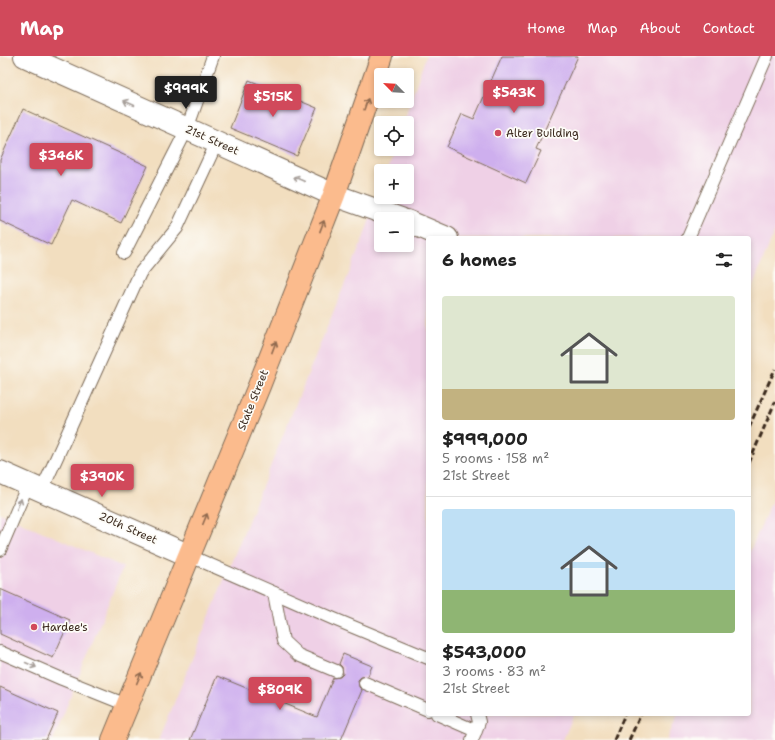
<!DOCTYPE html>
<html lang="en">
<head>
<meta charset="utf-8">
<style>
  body { margin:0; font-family:"Shantell Sans",sans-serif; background:#f2f2f2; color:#222; height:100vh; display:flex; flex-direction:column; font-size:15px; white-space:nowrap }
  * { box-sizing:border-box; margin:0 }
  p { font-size:13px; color:#767676 }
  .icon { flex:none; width:22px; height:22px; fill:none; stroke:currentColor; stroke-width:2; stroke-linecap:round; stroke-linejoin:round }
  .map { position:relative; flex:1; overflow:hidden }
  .sheet { position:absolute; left:426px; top:180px; width:325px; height:480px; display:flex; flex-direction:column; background:#fff; border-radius:4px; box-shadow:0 2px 6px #0003 }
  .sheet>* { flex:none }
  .needle { width:26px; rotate:294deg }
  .tools { position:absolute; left:374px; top:12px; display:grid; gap:8px }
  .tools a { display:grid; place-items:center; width:40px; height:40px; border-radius:4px; background:#fff; box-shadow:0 2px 6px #0003; font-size:20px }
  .price { position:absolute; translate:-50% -34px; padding:0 9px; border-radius:4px; background:#d1495b; color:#fff; font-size:13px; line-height:26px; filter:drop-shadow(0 1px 2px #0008) }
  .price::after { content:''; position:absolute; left:50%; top:24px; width:12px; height:9px; margin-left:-6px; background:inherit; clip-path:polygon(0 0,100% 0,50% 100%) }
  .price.active { background:#222; color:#fff }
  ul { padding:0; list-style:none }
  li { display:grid; align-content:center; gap:8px; height:212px; padding:0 16px }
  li+li { border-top:1px solid #e0e0e0 }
  li span { display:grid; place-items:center; height:124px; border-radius:4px; color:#555 }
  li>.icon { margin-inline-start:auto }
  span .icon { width:72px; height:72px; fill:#fffc; stroke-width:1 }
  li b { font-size:17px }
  h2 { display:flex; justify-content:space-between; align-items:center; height:48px; padding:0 16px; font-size:17px }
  header { display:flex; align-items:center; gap:24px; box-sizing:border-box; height:56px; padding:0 20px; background:#d1495b; color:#fff }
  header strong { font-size:19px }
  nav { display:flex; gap:22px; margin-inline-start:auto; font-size:14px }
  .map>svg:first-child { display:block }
  .built { fill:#efd0e6; fill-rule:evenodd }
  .building { fill:#ceafee }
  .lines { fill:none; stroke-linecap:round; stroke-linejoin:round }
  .service-casing { stroke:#7b6956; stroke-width:14 }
  .minor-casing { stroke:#7b6956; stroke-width:24 }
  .primary-casing { stroke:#7b6956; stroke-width:24 }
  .service { stroke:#fff; stroke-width:12 }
  .minor { stroke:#fff; stroke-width:22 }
  .primary { stroke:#fbbb8d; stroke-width:22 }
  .rail { stroke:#3b2a1e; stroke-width:3; stroke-dasharray:6 3; stroke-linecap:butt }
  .oneway { stroke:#a79f9a }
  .oneway2 { stroke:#916b50 }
  .poi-dot { fill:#d1495b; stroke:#fdfcf7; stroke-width:1.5 }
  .labels { text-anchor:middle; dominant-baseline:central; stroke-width:3.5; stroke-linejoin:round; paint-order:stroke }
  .poi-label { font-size:11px; fill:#3b2a1e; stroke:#fdfcf7; text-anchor:start }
  .street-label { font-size:11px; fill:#3b2a1e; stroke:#fdfcf7 }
</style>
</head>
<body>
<header>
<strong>Map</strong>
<nav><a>Home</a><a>Map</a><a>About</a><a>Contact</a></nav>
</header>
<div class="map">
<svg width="775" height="684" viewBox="0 0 775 684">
  <rect width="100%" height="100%" fill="#fdfcf7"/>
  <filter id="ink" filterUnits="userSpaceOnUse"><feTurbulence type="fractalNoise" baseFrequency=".025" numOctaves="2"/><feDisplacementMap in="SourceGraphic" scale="8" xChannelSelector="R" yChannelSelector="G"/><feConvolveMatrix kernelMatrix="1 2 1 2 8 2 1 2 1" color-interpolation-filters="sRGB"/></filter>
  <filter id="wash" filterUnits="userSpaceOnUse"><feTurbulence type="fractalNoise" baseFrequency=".012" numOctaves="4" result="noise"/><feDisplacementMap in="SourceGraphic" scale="16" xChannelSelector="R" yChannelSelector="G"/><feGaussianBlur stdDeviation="0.9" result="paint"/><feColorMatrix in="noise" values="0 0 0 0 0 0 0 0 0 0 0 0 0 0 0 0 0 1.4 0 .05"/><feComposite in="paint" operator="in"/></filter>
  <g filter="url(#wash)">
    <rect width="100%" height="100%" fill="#f2debf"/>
    <g class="built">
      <path d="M426 0H775V175L749 238V182H428V658H574L563 684H159L363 183 381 131V141H407V115H387L394 93H407V67H403ZM381 163H407V189H381Z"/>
      <path d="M775 438V684H667L678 658H749V497Z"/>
      <path d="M0 457 123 511 53 684H0Z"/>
    </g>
    <g id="blocks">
      <g class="building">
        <path d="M502 0H578L536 93 541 95 526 127 447 91 462 58 474 63Z"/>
        <path d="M249 24 317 52 297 100 230 72Z"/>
        <path d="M23 53 148 110 121 167 72 144 51 189 0 165V104Z"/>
        <path d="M0 533 70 564 53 602 0 578Z"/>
        <path d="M343 598 372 610 368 620 361 621 358 624 359 631 362 634 341 684H190L217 620 317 661 333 622 340 621 343 618 342 611 339 608Z"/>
        <path d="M0 631 58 657 46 684H0Z"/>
      </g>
    </g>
  </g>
  <g filter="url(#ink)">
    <use href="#blocks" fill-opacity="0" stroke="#7b6956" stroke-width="1"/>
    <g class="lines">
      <defs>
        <g id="service">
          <path d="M688 182 767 0"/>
          <path d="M124 197 187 73 213 0"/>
          <path d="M42 434 140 217 177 172 217 86"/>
          <path d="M0 494 28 428"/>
          <path d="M190 500 334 563 428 602"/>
          <path d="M274 537 283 585 298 599 336 615"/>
          <path d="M0 596 62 623 127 649"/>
          <path d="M365 627 428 654"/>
          <path d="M437 658 476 675"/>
          <path d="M472 684 479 666 477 658"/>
        </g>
        <g id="minor">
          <path d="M25 0 334 139 401 163"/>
          <path d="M407 165 447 182"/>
          <path d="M0 416 190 500"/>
        </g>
        <path id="primary" d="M113 684 259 330 334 139 382 0"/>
      </defs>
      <use href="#service" class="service-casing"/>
      <use href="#minor" class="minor-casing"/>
      <use href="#primary" class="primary-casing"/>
      <use href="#service" class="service"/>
      <use href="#minor" class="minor"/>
      <use href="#primary" class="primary"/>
      <g class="rail">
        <path d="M749 371 775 313"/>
        <path d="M749 407 775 346"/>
        <path d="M614 684 625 658"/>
        <path d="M629 684 641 658"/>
      </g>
    </g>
    <defs><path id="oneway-shaft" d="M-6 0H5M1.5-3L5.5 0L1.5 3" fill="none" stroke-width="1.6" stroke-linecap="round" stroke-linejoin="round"/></defs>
    <g class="oneway">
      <use href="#oneway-shaft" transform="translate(129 47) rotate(-156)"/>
      <use href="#oneway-shaft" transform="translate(299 123) rotate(-156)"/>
      <use href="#oneway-shaft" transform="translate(19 448) rotate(-67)"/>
      <use href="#oneway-shaft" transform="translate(31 609) rotate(24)"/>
    </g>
    <g class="oneway2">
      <use href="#oneway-shaft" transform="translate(366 48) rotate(-71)"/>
      <use href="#oneway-shaft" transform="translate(322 170) rotate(-69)"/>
      <use href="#oneway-shaft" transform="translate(274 291) rotate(-69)"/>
      <use href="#oneway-shaft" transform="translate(205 463) rotate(-68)"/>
      <use href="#oneway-shaft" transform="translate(139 622) rotate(-67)"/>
    </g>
  </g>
  <g class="poi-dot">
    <circle cx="498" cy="77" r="4"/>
    <circle cx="34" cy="571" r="4"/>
  </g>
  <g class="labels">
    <g class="poi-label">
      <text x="506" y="77">Alter Building</text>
      <text x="42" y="571">Hardee's</text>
    </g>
    <g class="street-label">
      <text transform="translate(212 84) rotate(24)">21st Street</text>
      <text transform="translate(253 344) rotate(-68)">State Street</text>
      <text transform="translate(128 472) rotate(24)">20th Street</text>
    </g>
  </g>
</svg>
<div class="tools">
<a><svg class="needle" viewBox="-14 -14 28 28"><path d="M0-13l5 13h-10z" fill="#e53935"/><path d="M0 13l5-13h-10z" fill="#767676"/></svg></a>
<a><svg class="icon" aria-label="locate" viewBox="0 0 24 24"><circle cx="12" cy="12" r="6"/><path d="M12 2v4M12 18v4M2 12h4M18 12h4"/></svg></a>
<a>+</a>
<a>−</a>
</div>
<b class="price active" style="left:186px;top:54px">$999K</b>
<b class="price" style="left:514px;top:58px">$543K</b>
<b class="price" style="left:273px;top:62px">$515K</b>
<b class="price" style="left:61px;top:121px">$346K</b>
<b class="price" style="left:102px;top:442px">$390K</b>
<b class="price" style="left:280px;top:655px">$809K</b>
<section class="sheet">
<h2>6 homes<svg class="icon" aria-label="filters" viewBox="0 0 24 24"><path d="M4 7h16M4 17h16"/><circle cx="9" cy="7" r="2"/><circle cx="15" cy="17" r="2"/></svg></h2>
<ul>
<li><span style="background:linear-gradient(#dfe7d0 75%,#c2b280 0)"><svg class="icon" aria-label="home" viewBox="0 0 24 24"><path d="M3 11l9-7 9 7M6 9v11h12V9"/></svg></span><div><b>$999,000</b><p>5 rooms · 158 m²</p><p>21st Street</p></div></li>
<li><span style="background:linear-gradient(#bfe0f5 65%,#8fb573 0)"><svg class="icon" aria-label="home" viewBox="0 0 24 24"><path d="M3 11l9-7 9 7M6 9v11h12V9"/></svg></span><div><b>$543,000</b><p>3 rooms · 83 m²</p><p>21st Street</p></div></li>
</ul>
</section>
</div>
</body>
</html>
